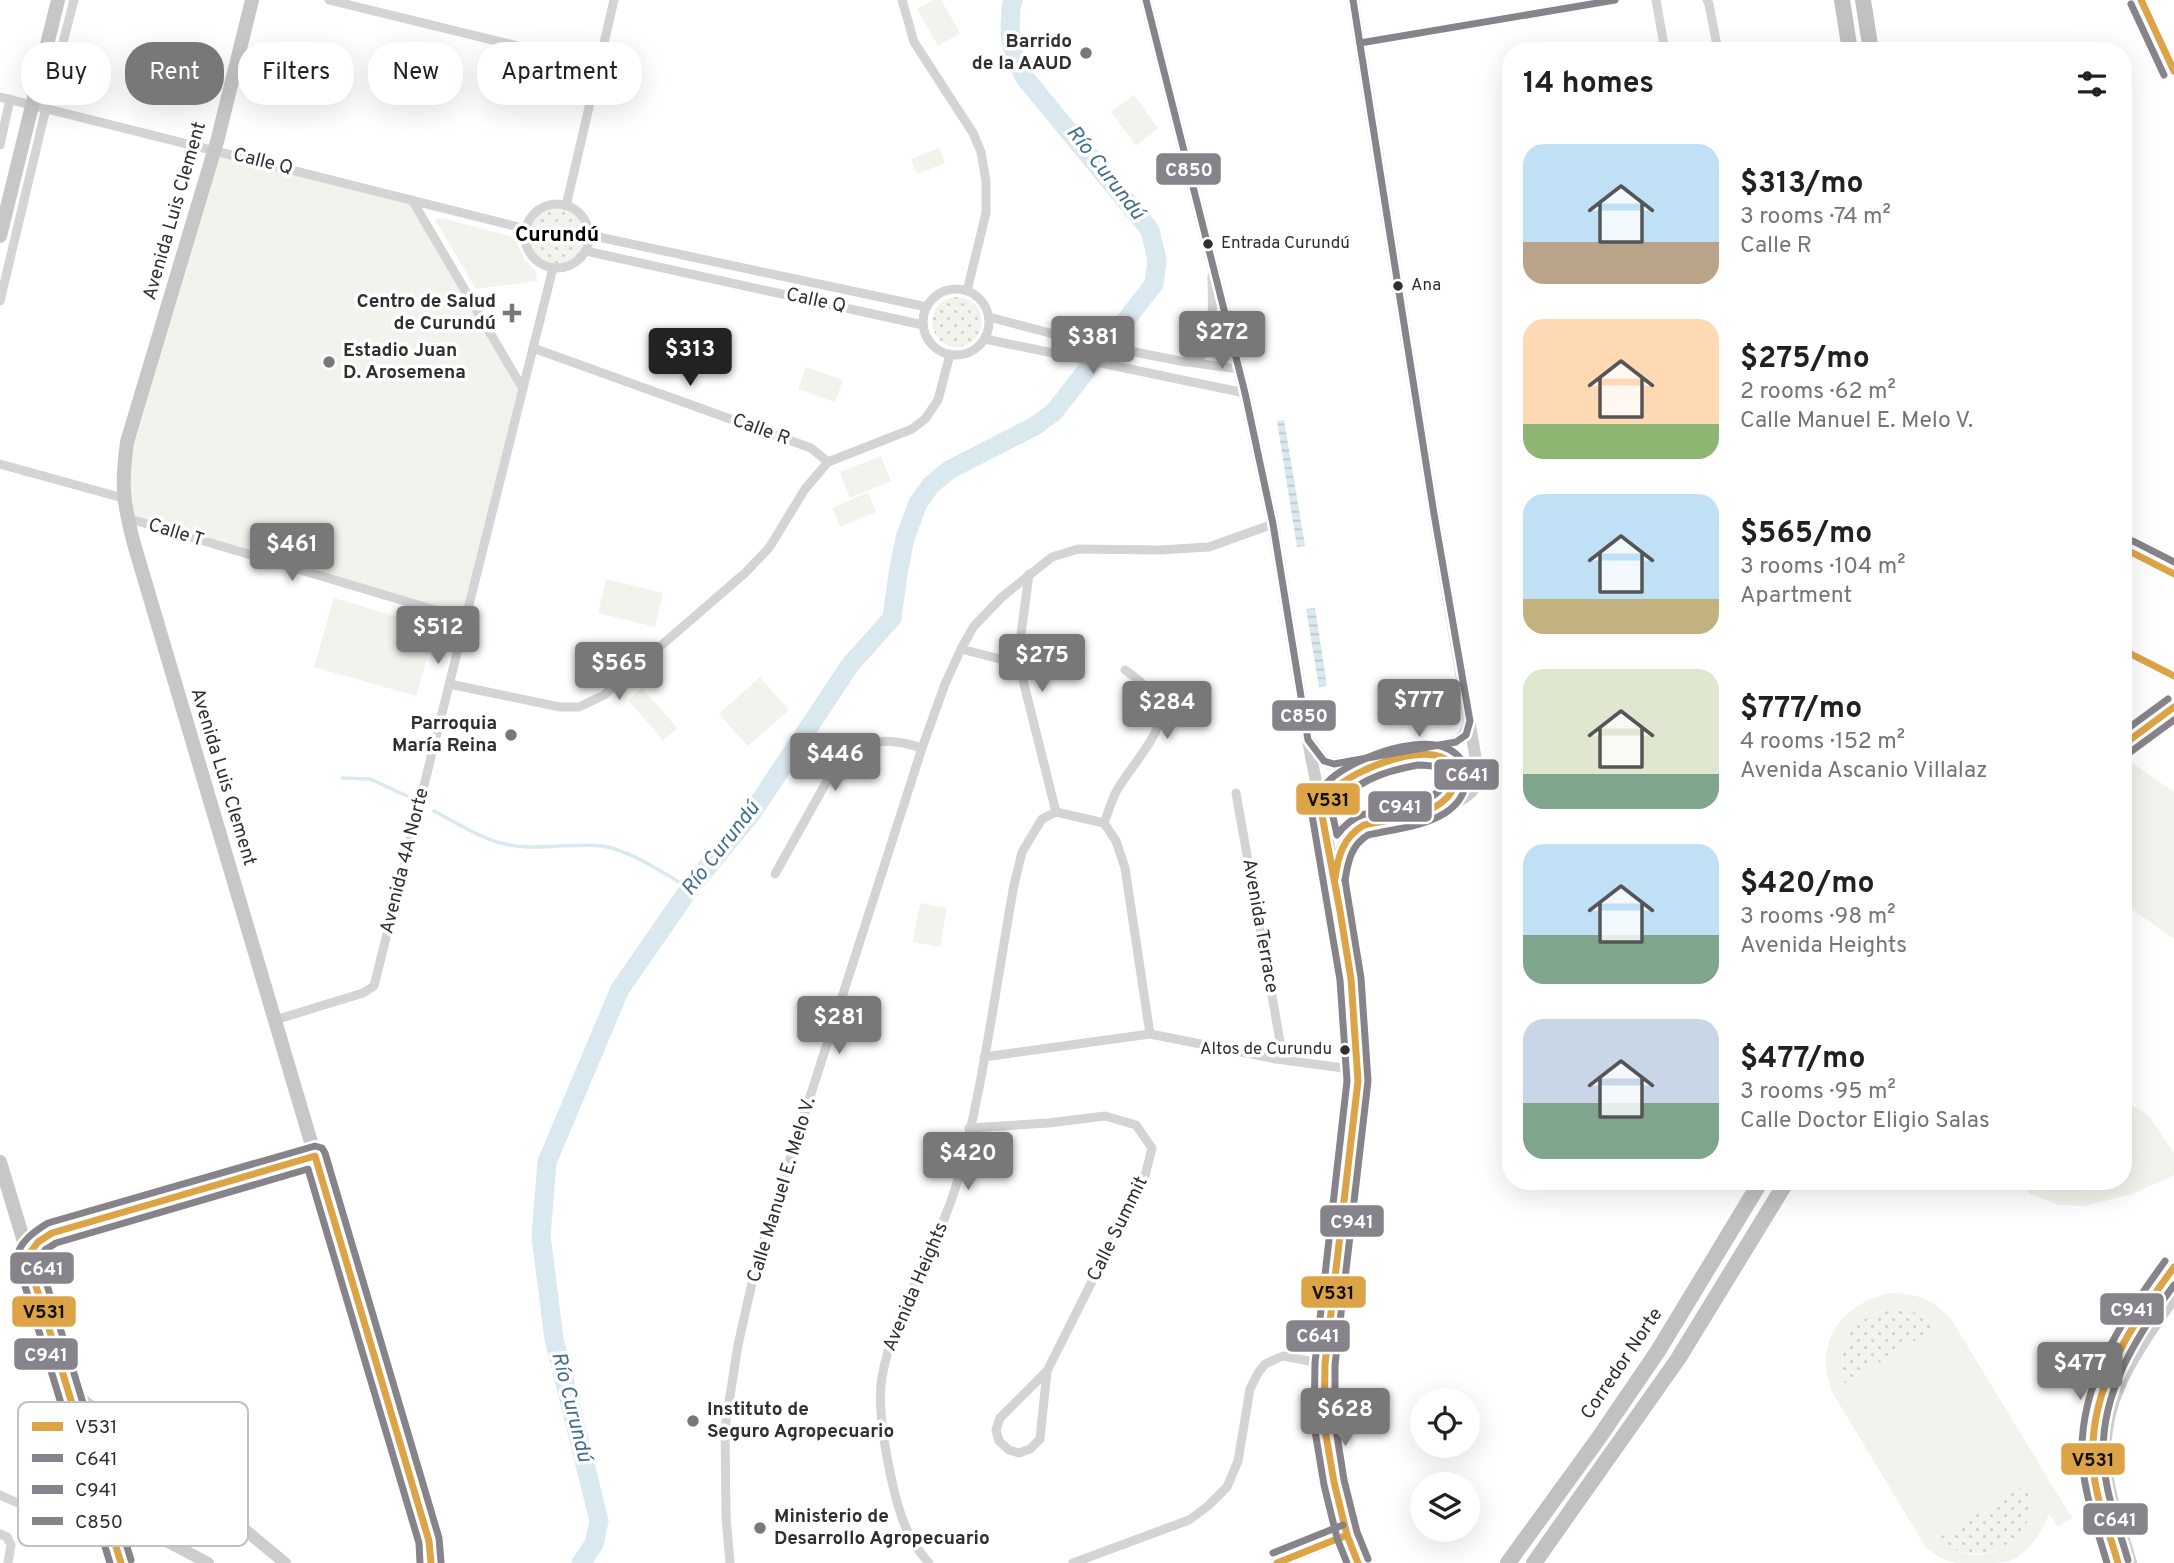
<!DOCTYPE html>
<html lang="en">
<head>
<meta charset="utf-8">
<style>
  body { margin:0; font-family:Overpass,sans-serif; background:#f2f2f2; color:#202124; height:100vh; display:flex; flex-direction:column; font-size:26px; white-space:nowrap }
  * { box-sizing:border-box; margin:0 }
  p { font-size:23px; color:#757577 }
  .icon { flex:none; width:38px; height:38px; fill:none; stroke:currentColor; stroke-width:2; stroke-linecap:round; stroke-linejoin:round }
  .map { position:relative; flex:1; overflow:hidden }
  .sheet { position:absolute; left:1502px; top:42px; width:630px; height:1148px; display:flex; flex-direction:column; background:#fff; border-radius:28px; box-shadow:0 7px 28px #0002 }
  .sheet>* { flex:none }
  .top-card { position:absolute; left:21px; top:42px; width:665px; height:63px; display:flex; gap:14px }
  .fabs { position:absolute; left:1410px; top:1388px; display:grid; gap:14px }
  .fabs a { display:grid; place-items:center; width:70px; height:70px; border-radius:50%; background:#fff; box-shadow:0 7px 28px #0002; font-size:35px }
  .price { position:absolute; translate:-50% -60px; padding:0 16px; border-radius:7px; background:#787878; color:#fff; font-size:23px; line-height:46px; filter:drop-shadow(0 2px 4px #0008) }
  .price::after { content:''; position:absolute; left:50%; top:42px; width:21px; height:16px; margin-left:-10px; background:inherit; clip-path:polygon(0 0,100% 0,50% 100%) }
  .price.on { background:#222; color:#fff }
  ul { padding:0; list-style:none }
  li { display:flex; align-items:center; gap:21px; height:175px; padding:0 21px }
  li span { display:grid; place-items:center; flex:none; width:196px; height:140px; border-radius:21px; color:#555 }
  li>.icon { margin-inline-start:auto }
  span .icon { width:84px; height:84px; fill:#fffc; stroke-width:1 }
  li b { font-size:30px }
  h2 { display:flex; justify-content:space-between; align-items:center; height:84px; padding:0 21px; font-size:30px }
  .tag { padding:0 24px; border-radius:28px; background:#fff; box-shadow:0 7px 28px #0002; font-size:24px; line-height:63px }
  .tag.on { background:#787878; color:#fff }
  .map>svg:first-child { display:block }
  .grass { fill:url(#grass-dots) }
  .park { fill:#f1f4ec; fill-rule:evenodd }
  .water { fill:url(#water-rules) }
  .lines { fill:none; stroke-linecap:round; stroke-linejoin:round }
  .stream { stroke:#dae8f0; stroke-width:3.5 }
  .river { stroke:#dae8f0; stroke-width:19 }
  .street { stroke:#d4d4d4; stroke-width:9 }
  .secondary { stroke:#cdcdcd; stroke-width:12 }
  .primary { stroke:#c7c7c7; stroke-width:14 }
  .highway { stroke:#c1c1c1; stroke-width:16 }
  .bus-1-casing { stroke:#fff; stroke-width:12 }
  .bus-2-casing { stroke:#fff; stroke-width:12 }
  .bus-3-casing { stroke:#fff; stroke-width:12 }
  .bus-4-casing { stroke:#fff; stroke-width:12 }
  .bus-1 { stroke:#dda447; stroke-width:7 }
  .bus-2 { stroke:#87838a; stroke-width:7 }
  .bus-3 { stroke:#87838a; stroke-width:7 }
  .bus-4 { stroke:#87838a; stroke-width:7 }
  .poi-dot { fill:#787878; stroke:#fff; stroke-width:2.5 }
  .bus-dot { fill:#2f2f2f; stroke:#fff; stroke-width:2.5 }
  .labels { text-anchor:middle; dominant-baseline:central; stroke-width:7; stroke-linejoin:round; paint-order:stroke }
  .bus-label { font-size:17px; fill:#2f2f2f; stroke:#fff; text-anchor:start }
  .poi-label { font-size:19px; font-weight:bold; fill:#2f2f2f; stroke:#fff; text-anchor:end }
  .street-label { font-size:19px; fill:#2f2f2f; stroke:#fff }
  .water-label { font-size:21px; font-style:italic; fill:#406f8d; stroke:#fff }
  .neighbourhood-label { font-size:21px; font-weight:bold; fill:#000; stroke:#fff }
  .key { fill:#fff; stroke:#c1c1c1; stroke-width:2 }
  .key-label { font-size:19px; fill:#2f2f2f }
  .line-badge { stroke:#fff; stroke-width:2.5 }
  .badge-label { font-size:19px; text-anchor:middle; font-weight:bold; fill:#fff }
  .pale-badge-label { font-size:19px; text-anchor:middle; font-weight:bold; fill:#111 }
</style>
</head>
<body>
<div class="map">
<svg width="2174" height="1563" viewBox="0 0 2174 1563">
  <defs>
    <pattern id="grass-dots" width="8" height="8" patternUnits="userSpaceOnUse" patternTransform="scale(1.75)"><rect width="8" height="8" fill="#f1f4ec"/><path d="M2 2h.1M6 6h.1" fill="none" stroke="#cfd2cb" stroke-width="1.8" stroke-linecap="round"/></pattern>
    <pattern id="water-rules" width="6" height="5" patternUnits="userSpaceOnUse" patternTransform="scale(1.75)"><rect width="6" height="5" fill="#dae8f0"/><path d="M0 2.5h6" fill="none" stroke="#bbc7ce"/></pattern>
  </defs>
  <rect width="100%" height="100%" fill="#fff"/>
  <g class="grass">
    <circle cx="557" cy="236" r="32"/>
    <circle cx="957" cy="322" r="25"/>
    <path d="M1905 1309 1922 1315 1936 1328 1844 1384C1836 1334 1854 1312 1905 1309Z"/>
    <path d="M2030 1481C2032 1492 2034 1503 2031 1514 2022 1544 1984 1562 1956 1550 1949 1548 1943 1542 1938 1538Z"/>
  </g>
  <g class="park">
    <path d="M933 0H941L960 33 938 46 917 9Z"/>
    <path d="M1134 95 1158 128 1136 146 1111 112Z"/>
    <path d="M939 148 945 163 917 174 911 159Z"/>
    <path d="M214 149 412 200 523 389 465 619 127 518 122 474Z"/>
    <path d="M442 218 514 237 525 260 536 271 537 281 476 289 435 220Z"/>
    <path d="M806 367 843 380 835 402 798 389Z"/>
    <path d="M881 456 891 481 850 498 840 472Z"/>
    <path d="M868 492 876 512 840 527 833 508Z"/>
    <path d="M606 579 663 593 655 627 598 613Z"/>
    <path d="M334 598 436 628 416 696 314 667Z"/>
    <path d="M760 677 789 710 748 746 719 714Z"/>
    <path d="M642 688 677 728 663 740 628 700Z"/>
    <path d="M2128 760 2174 792V939L2123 903V762Z"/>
    <path d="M920 903 947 908 940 947 913 942Z"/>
    <path d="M2123 1100 2149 1116 2174 1153V1175L2130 1195 2083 1206 2059 1205 2030 1194 2019 1181H2123Z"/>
    <path d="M1890 1293C1919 1294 1931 1298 1951 1319L2072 1518 2058 1527 2049 1514C2042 1533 2028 1554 2007 1562 1998 1563 1984 1563 1974 1563 1949 1563 1944 1563 1925 1546L1832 1392C1813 1342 1841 1304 1890 1293ZM1905 1309 1922 1315 1936 1328 1844 1384C1835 1335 1856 1311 1905 1309ZM2030 1482C2032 1493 2034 1505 2030 1515 2023 1538 1997 1555 1973 1555 1959 1554 1949 1546 1938 1538Z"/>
  </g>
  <g class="water">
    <path d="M1284 420 1305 546 1297 547 1277 421Z"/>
    <path d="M1315 608 1327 686 1319 687 1306 609Z"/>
  </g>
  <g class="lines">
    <g class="stream">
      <path d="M342 778 370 779 407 796"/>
      <path d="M434 811C464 827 493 847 528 847 551 848 581 843 603 846 634 852 662 873 690 888"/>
    </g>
    <path class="river" d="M581 1563 594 1544 599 1521 554 1339 541 1236 547 1162 620 989 690 888 752 813 850 665 892 618 898 574 905 538 918 503 931 485 949 470 1035 426 1054 412 1154 284 1157 260 1150 230 1025 78C1014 57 1010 47 1010 23 1011 15 1010 8 1013 0"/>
    <g class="street">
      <path d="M329 0 599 66"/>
      <path d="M902 0 914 42 973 133 981 152 986 181V213L967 291"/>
      <path d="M1656 0 1665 51"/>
      <path d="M1707 0 1709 4 1718 51"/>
      <path d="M1360 43 1615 0"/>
      <path d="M0 97 526 229"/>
      <path d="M0 145 10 99"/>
      <path d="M412 200 523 389"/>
      <circle cx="557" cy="236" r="32"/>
      <path d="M566 206 614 0"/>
      <path d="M589 235 927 307"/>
      <path d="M586 251 923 325"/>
      <circle cx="956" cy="322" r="33"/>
      <path d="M0 301 46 108 74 0"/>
      <path d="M989 317 1084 342 1185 362C1190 361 1196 360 1200 357 1216 344 1212 295 1212 276"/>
      <path d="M985 339 1245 393"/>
      <path d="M533 348 811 448 828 462"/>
      <path d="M1188 362 1239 369"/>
      <path d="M0 464 123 498"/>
      <path d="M127 518 465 619"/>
      <path d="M1029 574 1019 650V664L1056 812"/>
      <path d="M961 649 1019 664"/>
      <path d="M449 684 560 707H579L604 695 745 573 769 548 805 489 828 462 912 429 925 419 938 400 950 354"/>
      <path d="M2123 745 2174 707"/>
      <path d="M1236 793 1280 1041 1276 1059"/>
      <path d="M1056 812 1104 823 1116 841 1125 868 1150 1034"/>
      <path d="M1104 823C1108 813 1111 802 1116 792 1126 773 1159 737 1160 717 1160 696 1140 680 1125 670"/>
      <path d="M775 874 837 763C868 739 885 736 922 748"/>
      <path d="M275 1020 363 993 374 986 553 268"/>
      <path d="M984 1057 1150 1034 1276 1059 1358 1070"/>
      <path d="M969 1128 1049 1123 1105 1116 1136 1125 1152 1148 1145 1176 1047 1371 1000 1418 996 1430 999 1441 1009 1450 1019 1453 1030 1449 1040 1439 1047 1371"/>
      <path d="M0 1495C33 1512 71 1517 108 1520"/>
      <path d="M0 1534 7 1537 11 1545 8 1563"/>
      <path d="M730 1563 726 1517 725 1428 738 1345 756 1265 922 748 945 684 961 649 974 626 1002 597 1052 557 1078 549 1159 550 1209 547 1273 524"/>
      <path d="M929 1563C906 1538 898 1510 891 1477 885 1449 877 1405 882 1377 892 1320 923 1271 944 1219 953 1198 960 1174 965 1153 986 1065 998 974 1014 885L1022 852 1042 819 1056 812"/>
      <path d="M1073 1563 1189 1520 1208 1506 1227 1487 1238 1461 1250 1389 1258 1373 1265 1364 1283 1356 1325 1364"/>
    </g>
    <g class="secondary">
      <path d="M1146 0 1245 393 1273 524 1309 746 1335 878 1356 1017 1358 1081 1325 1364 1324 1424 1334 1482 1347 1535 1358 1563"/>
      <path d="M1311 743 1324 761 1332 764 1384 756"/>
      <path d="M1419 749C1440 746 1464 748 1469 723"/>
      <path d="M1321 810C1326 802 1330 793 1337 787 1356 769 1436 737 1453 767 1457 774 1457 781 1455 789L1440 803"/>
      <path d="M1336 871C1338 854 1344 839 1358 828 1388 811 1470 817 1479 778L1434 514 1353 0"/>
      <path d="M68 1389 143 1445 285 1563"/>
      <path d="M108 1520 142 1528 208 1563"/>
      <path d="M1277 1563 1347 1535"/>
      <path d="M2118 1563C2109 1531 2096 1497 2093 1465 2086 1388 2131 1326 2174 1267"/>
      <path d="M2131 1563C2122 1531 2109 1497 2106 1464 2100 1397 2139 1349 2174 1297"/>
    </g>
    <g class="primary">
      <path d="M252 0 218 138 127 442C121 485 123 502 134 544L429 1541 431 1563"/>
      <path d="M0 236 58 0"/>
      <path d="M0 1162 121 1563"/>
    </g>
    <g class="highway">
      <path d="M1842 0 1850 51"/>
      <path d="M1863 0 1871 51"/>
      <path d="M1355 1558V1563"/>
      <path d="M1508 1563 1598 1439 1658 1351 1761 1181"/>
      <path d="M1534 1563 1678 1359 1787 1181"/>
    </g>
    <defs>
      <g id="bus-1">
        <path d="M2141 0 2174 71"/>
        <path d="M2123 564 2129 551 2174 574"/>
        <path d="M2123 650 2174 676"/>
        <path d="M2123 745 2174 707"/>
        <path d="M1335 878C1338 856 1343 837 1364 825 1389 819 1420 818 1441 803 1458 791 1464 766 1441 757 1414 747 1356 769 1336 788 1330 794 1326 803 1321 810L1340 911 1351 979 1358 1081 1325 1364 1324 1424 1334 1482 1347 1535 1358 1563"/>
        <path d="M121 1563 27 1257 38 1242 52 1233 315 1156 429 1541 431 1563"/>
        <path d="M1277 1563 1347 1535"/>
        <path d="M2118 1563C2109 1531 2095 1498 2093 1465 2088 1388 2131 1326 2174 1267"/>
      </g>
      <g id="bus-2">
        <path d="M2131 4 2164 75"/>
        <path d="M2129 753 2174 720"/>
        <path d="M1345 880C1348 862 1351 845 1368 835 1393 829 1423 827 1445 813 1456 806 1464 795 1466 783 1468 774 1466 765 1460 758 1435 728 1367 754 1340 772 1327 780 1316 794 1311 809L1340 980 1347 1081 1315 1363 1314 1425 1324 1485 1337 1538 1347 1563"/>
        <path d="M131 1560 39 1259 45 1250 56 1243 308 1169 419 1543 420 1563"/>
        <path d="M2128 1560C2119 1529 2107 1498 2104 1466 2097 1398 2135 1338 2174 1285"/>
      </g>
      <g id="bus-3">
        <path d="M2123 543 2133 541 2174 562"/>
        <path d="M2123 732 2168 699"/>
        <path d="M1418 765C1425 765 1432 765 1439 768 1445 771 1447 775 1445 781 1438 807 1383 807 1362 815 1351 819 1343 827 1337 835L1332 812C1351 782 1384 771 1418 765Z"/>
        <path d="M1345 880 1361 978 1368 1081 1335 1365V1423L1344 1480 1357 1532 1368 1559"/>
        <path d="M1273 1553 1343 1525"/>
        <path d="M110 1563 17 1260C17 1243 35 1231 48 1223L315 1146 322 1148 325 1153 439 1538 441 1562"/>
        <path d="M2107 1563C2098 1532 2087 1502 2083 1470 2074 1390 2121 1322 2165 1261"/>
      </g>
      <g id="bus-4">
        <path d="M1146 0 1245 393 1273 524 1308 740 1324 761 1334 764 1456 742 1466 735 1470 721 1434 514 1353 0"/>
        <path d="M1360 43 1615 0"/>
      </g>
    </defs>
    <use href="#bus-1" class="bus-1-casing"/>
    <use href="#bus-2" class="bus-2-casing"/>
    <use href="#bus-3" class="bus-3-casing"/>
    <use href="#bus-4" class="bus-4-casing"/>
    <use href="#bus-1" class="bus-1"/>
    <use href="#bus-2" class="bus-2"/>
    <use href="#bus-3" class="bus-3"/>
    <use href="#bus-4" class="bus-4"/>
  </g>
  <g class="poi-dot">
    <circle cx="1086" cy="53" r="7"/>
    <path d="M508.5 302.5h7v7h7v7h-7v7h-7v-7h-7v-7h7z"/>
    <circle cx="329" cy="362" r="7"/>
    <circle cx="511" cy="735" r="7"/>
    <circle cx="693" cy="1421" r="7"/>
    <circle cx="760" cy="1528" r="7"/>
  </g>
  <g class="bus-dot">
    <circle cx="1208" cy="244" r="6"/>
    <circle cx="1398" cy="286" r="6"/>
    <circle cx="1345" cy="1050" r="6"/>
  </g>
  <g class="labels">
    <g class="bus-label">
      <text x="1221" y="244">Entrada Curundú</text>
      <text x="1411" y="286">Ana</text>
      <text x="1332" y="1050" text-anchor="end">Altos de Curundu</text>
    </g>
    <g class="poi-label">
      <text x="1072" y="42">Barrido<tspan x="1072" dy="22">de la AAUD</tspan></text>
      <text x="496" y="302">Centro de Salud<tspan x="496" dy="22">de Curundú</tspan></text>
      <text x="343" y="351" text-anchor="start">Estadio Juan<tspan x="343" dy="22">D. Arosemena</tspan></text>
      <text x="497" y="724">Parroquia<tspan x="497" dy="22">María Reina</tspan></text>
      <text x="707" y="1410" text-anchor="start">Instituto de<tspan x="707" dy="22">Seguro Agropecuario</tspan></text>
      <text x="774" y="1517" text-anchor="start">Ministerio de<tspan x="774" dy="22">Desarrollo Agropecuario</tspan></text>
    </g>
    <g class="street-label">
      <text transform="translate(263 162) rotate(14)">Calle Q</text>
      <text transform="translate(175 211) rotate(-74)">Avenida Luis Clement</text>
      <text transform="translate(816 301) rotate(12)">Calle Q</text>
      <text transform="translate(761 430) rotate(20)">Calle R</text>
      <text transform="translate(176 533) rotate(17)">Calle T</text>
      <text transform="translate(223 777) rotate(73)">Avenida Luis Clement</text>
      <text transform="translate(405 861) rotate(-76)">Avenida 4A Norte</text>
      <text transform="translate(1260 926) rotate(80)">Avenida Terrace</text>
      <text transform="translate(782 1190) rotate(-73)">Calle Manuel E. Melo V.</text>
      <text transform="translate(1118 1229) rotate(-64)">Calle Summit</text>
      <text transform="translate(916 1287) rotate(-67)">Avenida Heights</text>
      <text transform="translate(1622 1364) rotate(-56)">Corredor Norte</text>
    </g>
    <g class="water-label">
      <text transform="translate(1105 173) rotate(52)">Río Curundú</text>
      <text transform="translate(721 849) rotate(-52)">Río Curundú</text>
      <text transform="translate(571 1407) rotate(76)">Río Curundú</text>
    </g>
    <g class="neighbourhood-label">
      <text x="557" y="235">Curundú</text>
    </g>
  </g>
  <rect x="18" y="1402" width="230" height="144" rx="10" class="key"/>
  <rect x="32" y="1422" width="31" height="9" fill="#dda447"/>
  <rect x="32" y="1454" width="31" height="8" fill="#87838a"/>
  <rect x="32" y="1485" width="31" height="9" fill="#87838a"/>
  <rect x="32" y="1517" width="31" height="8" fill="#87838a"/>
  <g class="key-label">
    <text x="75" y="1433">V531</text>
    <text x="75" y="1465">C641</text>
    <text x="75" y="1496">C941</text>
    <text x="75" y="1528">C850</text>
  </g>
  <g class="line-badge">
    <rect x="1155" y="152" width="67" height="34" rx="7" fill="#87838a"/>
    <rect x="1271" y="699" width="66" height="33" rx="7" fill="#87838a"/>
    <rect x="1433" y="758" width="67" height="33" rx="7" fill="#87838a"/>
    <rect x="1295" y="782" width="66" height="34" rx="7" fill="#dda447"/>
    <rect x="1367" y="790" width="66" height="33" rx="7" fill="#87838a"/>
    <rect x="1319" y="1204" width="66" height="34" rx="7" fill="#87838a"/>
    <rect x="9" y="1251" width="66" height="34" rx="7" fill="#87838a"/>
    <rect x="1300" y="1275" width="67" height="34" rx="7" fill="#dda447"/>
    <rect x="2099" y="1292" width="66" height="34" rx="7" fill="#87838a"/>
    <rect x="11" y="1295" width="66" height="33" rx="7" fill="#dda447"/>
    <rect x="1285" y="1319" width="66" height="34" rx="7" fill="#87838a"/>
    <rect x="13" y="1337" width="66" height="34" rx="7" fill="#87838a"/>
    <rect x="2060" y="1442" width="66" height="34" rx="7" fill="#dda447"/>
    <rect x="2082" y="1502" width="67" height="34" rx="7" fill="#87838a"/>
  </g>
  <g class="badge-label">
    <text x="1189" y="176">C850</text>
    <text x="1304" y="722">C850</text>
    <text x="1467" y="781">C641</text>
    <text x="1400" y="813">C941</text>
    <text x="1352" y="1228">C941</text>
    <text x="42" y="1275">C641</text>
    <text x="2132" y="1316">C941</text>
    <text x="1318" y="1342">C641</text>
    <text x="46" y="1361">C941</text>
    <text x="2115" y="1526">C641</text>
  </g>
  <g class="pale-badge-label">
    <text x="1328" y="806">V531</text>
    <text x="1333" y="1299">V531</text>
    <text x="44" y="1318">V531</text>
    <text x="2093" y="1466">V531</text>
  </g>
</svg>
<div class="fabs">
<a><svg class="icon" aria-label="locate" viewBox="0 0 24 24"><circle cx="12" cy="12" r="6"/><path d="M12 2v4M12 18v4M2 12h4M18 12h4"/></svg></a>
<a><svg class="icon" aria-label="layers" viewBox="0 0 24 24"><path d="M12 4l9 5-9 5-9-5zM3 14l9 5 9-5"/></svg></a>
</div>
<b class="price" style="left:1222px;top:371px">$272</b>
<b class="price" style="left:1093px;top:376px">$381</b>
<b class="price on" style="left:690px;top:388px">$313</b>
<b class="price" style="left:292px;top:583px">$461</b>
<b class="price" style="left:438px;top:666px">$512</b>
<b class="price" style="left:1042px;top:694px">$275</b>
<b class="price" style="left:619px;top:702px">$565</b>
<b class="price" style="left:1419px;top:739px">$777</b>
<b class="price" style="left:1167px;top:741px">$284</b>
<b class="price" style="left:835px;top:793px">$446</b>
<b class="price" style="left:839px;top:1056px">$281</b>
<b class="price" style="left:968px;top:1192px">$420</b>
<b class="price" style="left:2080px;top:1402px">$477</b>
<b class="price" style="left:1345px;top:1448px">$628</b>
<div class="top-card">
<a class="tag">Buy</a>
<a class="tag on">Rent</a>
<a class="tag">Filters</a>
<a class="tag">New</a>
<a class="tag">Apartment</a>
</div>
<section class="sheet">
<h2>14 homes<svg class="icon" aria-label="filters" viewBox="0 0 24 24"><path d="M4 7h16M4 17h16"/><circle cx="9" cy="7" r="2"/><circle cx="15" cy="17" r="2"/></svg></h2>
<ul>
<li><span style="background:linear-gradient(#bfe0f5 70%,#b9a48a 0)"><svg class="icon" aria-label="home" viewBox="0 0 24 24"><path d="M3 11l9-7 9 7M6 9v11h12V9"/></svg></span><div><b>$313/mo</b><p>3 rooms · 74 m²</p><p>Calle R</p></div></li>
<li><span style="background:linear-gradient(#ffd9b3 75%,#8fb573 0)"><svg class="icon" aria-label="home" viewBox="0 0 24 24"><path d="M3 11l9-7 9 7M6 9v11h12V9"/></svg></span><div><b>$275/mo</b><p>2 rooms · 62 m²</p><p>Calle Manuel E. Melo V.</p></div></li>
<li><span style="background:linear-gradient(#bfe0f5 75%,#c2b280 0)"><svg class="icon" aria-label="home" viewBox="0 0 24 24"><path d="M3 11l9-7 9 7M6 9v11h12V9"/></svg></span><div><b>$565/mo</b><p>3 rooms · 104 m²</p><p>Apartment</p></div></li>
<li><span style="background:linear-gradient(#dfe7d0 75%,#7fa58c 0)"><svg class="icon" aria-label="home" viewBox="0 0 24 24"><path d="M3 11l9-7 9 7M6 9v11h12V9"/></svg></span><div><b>$777/mo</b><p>4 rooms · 152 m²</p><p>Avenida Ascanio Villalaz</p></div></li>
<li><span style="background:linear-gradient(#bfe0f5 65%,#7fa58c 0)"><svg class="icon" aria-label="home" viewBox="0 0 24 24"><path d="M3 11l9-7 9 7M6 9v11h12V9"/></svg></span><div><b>$420/mo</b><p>3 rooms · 98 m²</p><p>Avenida Heights</p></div></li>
<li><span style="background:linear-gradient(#c9d6e8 60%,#7fa58c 0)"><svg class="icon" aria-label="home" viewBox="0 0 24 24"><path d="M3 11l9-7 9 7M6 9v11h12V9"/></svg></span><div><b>$477/mo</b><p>3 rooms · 95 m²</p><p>Calle Doctor Eligio Salas</p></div></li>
</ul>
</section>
</div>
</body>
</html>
